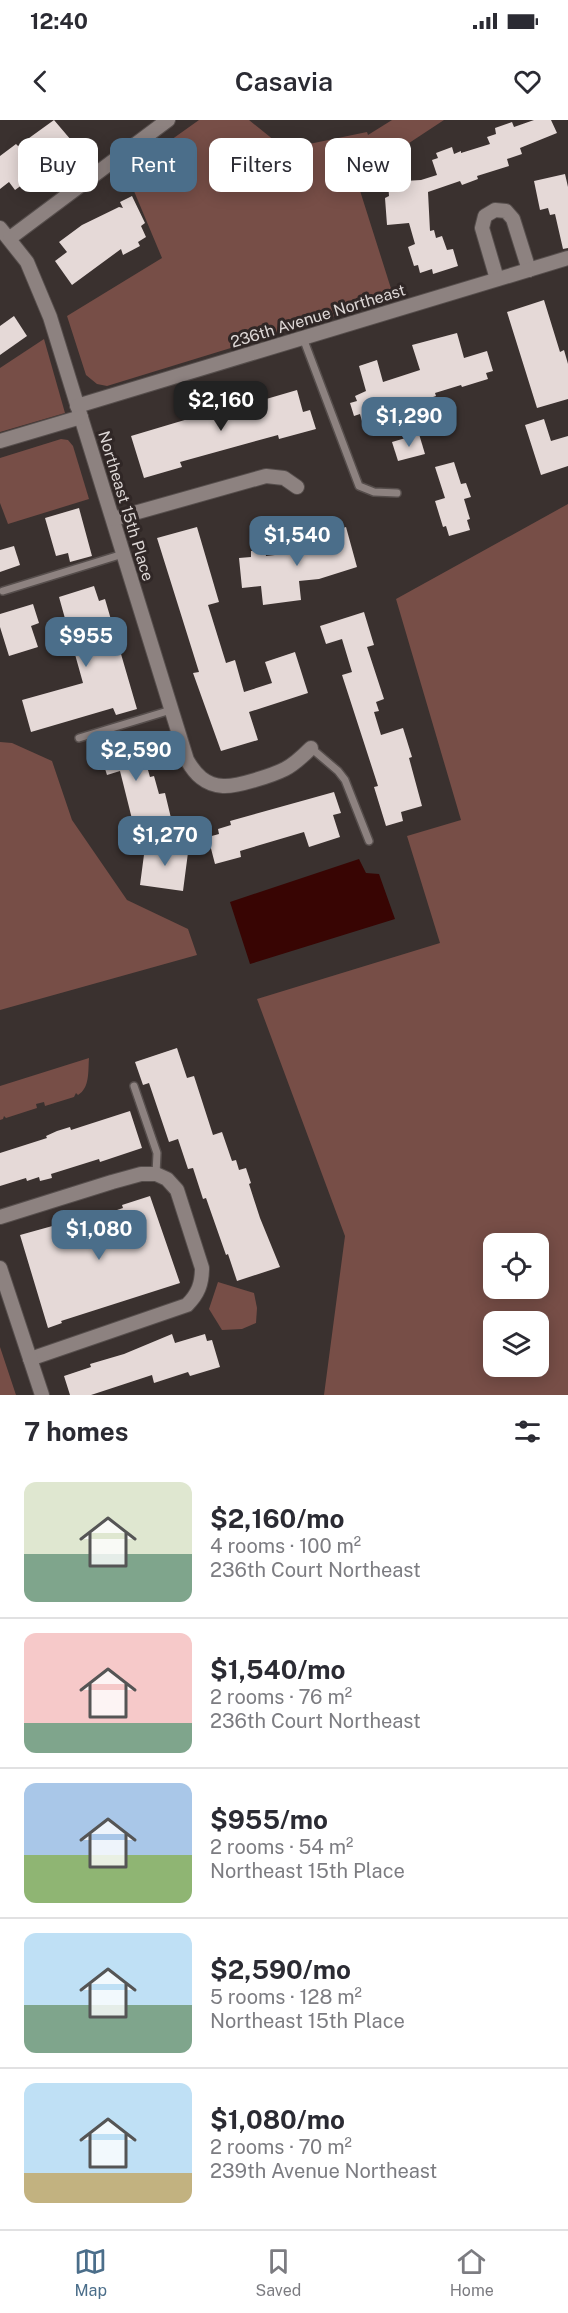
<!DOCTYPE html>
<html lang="en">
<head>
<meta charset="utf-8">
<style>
  body { margin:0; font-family:"Public Sans",sans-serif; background:#f7f7f7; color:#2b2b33; height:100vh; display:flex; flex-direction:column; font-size:22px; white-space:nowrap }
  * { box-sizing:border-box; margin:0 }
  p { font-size:20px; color:#7c7c81 }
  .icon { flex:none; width:33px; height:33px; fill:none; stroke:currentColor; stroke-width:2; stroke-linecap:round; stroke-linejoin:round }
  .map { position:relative; height:1275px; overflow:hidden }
  .sheet { display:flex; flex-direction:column; background:#fff; flex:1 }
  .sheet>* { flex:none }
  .top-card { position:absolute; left:18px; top:18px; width:532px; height:54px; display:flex; gap:12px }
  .fabs { position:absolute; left:483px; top:1113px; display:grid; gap:12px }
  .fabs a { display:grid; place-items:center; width:66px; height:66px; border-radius:12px; background:#fff; box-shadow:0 3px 15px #0003; font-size:30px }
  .price { position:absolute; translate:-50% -51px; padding:0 14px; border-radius:12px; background:#4b6e8a; color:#fff; font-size:20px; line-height:39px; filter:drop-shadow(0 2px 3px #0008) }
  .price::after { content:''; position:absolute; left:50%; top:36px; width:18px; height:14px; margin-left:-9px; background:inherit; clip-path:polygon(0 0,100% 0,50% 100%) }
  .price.current { background:#222; color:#fff }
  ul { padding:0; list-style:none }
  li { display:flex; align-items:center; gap:18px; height:150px; padding:0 24px }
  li+li { border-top:2px solid #e1e1e2 }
  li span { display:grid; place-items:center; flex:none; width:168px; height:120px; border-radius:12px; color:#555 }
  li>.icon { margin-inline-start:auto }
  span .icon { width:72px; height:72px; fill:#fffc; stroke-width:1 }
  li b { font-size:26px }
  h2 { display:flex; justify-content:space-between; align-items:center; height:72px; padding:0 24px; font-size:26px }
  .pill { padding:0 21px; border-radius:12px; background:#fff; box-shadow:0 3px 15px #0003; font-size:21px; line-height:54px }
  .pill.current { background:#4b6e8a; color:#fff }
  .status { display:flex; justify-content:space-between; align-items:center; height:42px; padding:0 30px; background:#fff; direction:ltr }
  .status svg { height:16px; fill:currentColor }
  header { display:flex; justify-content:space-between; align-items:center; height:78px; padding:0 24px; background:#fff; font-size:27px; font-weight:600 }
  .menu { display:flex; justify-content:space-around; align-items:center; height:84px; border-top:2px solid #e1e1e2; background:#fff; font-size:16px; color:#7c7c81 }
  .menu a { display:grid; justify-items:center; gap:3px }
  .menu .current { color:#4b6e8a }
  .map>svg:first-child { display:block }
  .green { fill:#774e47; fill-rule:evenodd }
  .water { fill:#380503 }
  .building { fill:#e5d9d7 }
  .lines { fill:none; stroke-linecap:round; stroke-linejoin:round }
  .service-casing { stroke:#564e4c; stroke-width:10 }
  .minor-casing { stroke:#564e4c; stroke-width:16 }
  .service { stroke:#8d8280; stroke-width:7 }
  .minor { stroke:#8d8280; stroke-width:14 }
  .labels { text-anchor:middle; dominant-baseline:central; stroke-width:6; stroke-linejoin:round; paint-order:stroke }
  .street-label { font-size:16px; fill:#ddd7d6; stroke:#302726 }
</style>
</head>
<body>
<div class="status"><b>12:40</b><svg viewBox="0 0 49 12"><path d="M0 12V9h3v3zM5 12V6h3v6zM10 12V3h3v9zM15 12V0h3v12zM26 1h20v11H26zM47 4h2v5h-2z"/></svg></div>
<header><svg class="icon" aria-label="back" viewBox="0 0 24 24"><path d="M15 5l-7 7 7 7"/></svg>Casavia<svg class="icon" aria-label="heart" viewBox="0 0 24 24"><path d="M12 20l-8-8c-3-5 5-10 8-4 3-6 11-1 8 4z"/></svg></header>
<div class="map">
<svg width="568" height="1275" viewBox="0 0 568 1275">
  <rect width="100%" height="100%" fill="#3a312f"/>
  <g class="green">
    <path d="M199 0H249L285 29 367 12 368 15 392 0H444L356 58 394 178 107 266 97 264 86 255 67 196 162 138 126 52Z"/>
    <path d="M44 219 65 293 0 312V248Z"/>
    <path d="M61 319 68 320 73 326 89 379 8 404 0 383V338Z"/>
    <path d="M568 384V1275H324L345 1116 257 879 440 823 407 716 461 700 396 479ZM494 1124H538V1168H494ZM494 1202H538V1246H494Z"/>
    <path d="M0 622 12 623 52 641 72 700 127 780 188 809 197 835 0 890Z"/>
    <path d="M89 938C88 951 90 968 78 975L76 973 74 977 45 986 44 982 36 984 37 988 6 998 4 996 3 999 0 1000V966Z"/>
    <path d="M218 1162 254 1173 257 1188 256 1203 242 1209 222 1210 209 1189Z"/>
    <path d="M0 1227 16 1275H0Z"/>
  </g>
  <path class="water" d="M359 739 366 753 379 754 395 799 250 844 230 782Z"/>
  <g class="building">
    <path d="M54 0 71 20 54 32 58 39 15 70 9 62 0 69V36L16 24 18 26Z"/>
    <path d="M534 0H551L557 13 520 28 522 34 507 39 509 46 477 56 478 59 462 65 460 61 428 72 430 111 434 110 436 118 442 116 447 130 453 129 458 146 433 154 432 149 420 153 418 145 414 146 408 127 415 124 409 103 387 105 385 78 389 76 388 62 421 60 437 55 432 40 438 38 436 33 452 27 454 34 461 31V33L490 24 487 17 496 14 495 8 512 2 514 7Z"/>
    <path d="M565 54 568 67V128L563 129 555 94 550 95 548 88 540 90 534 61Z"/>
    <path d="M132 76 145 103 141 106 146 117 138 122 140 126 123 135 121 129 72 165 55 141 67 132 59 122 82 105 119 87 123 88 120 82Z"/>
    <path d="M544 180 560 232 564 230 568 244V279L537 288 507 192Z"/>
    <path d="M14 196 27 216 0 235V206Z"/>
    <path d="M457 213 464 238 487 231 493 251 486 253 488 259 462 267 461 265 435 273 436 276 418 282 417 278 391 286 392 292 362 301 360 294 354 296 350 283 357 281 355 276 366 271 359 246 377 240 383 262 420 250 412 225Z"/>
    <path d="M297 270 303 292 310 290 316 309 279 319 278 315 180 342 182 347 144 358 131 316 255 279 256 282Z"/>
    <path d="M544 299 551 321 568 316V346L541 355 525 305Z"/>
    <path d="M419 314 425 334 398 341 392 322Z"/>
    <path d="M454 342 461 364 466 363 471 377 464 379 470 399 467 400 470 410 449 416 446 406 443 407 435 381 445 378 435 347Z"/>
    <path d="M79 388 92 436 70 442 68 433 56 436 45 398Z"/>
    <path d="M197 407 219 482 208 485 226 543 235 540 244 572 272 563 265 542 295 532 308 573 249 592 258 620 221 631 193 553 199 552 157 418Z"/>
    <path d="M346 407 357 447 319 459 299 461 301 480 263 485 261 466 242 468 239 438 251 437V431L265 429 266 436 319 430 315 416Z"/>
    <path d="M14 426 20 445 0 452V430Z"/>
    <path d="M94 466 99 481 105 479 137 589 116 595 113 588 31 612 22 580 83 563 59 477Z"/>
    <path d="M33 484 39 503 31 506 38 527 9 536 0 507V494Z"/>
    <path d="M364 492 374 525 367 527 384 579 376 582 379 591 374 592 381 615 403 608 412 637 409 638 422 686 401 692 403 701 386 706 374 667 378 666 342 555 352 552 342 519 326 524 320 506Z"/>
    <path d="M130 617 134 631 142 629 150 657 154 656 159 674 165 673 171 698 134 707 120 651 107 655 98 627Z"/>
    <path d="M334 672 341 693 333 695 340 717 309 727 304 712 240 731 241 737 215 744 208 717 219 714 218 709 231 705 230 701Z"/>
    <path d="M169 723 189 725 183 771 140 765 145 727 168 730Z"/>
    <path d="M177 928 187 958 194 956 213 1015 222 1012 232 1041 236 1040 239 1050 246 1048 251 1063 249 1064 260 1098 280 1147 237 1161 228 1134 226 1135 206 1078 203 1079 193 1048 188 1049 178 1019 169 1022 149 963 143 965 135 942Z"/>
    <path d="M130 991 142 1028 100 1042 99 1039 51 1054 52 1058 40 1061 39 1057 27 1061 26 1058 0 1066V1033L47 1018 46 1016 57 1011 70 1007 71 1010Z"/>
    <path d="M150 1076 180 1163 61 1201 62 1203 48 1208 20 1115 74 1100 75 1103 84 1101 123 1088 122 1085Z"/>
    <path d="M172 1214 175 1223 205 1214 207 1221 212 1220 220 1247 190 1256 188 1252 154 1263 152 1255 91 1275H70L64 1256 91 1247 90 1244 124 1234Z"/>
  </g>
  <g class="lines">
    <defs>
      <g id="service">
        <path d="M303 218 359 366 374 372 397 373"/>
        <path d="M3 471 123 434"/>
        <path d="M79 618 171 590"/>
        <path d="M311 628 338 651 345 660 369 721"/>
        <path d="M134 966 157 1033 156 1054"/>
      </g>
      <g id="minor">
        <path d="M0 108 27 142 50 197 187 640C195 654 205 665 223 666 237 667 273 655 285 649 295 644 303 636 311 628"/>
        <path d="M10 118 168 0"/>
        <path d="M497 159 482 108 485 96 495 90 506 91 513 99 529 150"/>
        <path d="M77 286 568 138"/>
        <path d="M0 321 81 297"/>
        <path d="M113 399 266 356 284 358 297 367"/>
        <path d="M0 1097 112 1062 141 1054H156L167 1059 177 1070 202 1148C202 1164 198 1174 187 1185L30 1239"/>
        <path d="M0 1148 42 1275"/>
      </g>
    </defs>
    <use href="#service" class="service-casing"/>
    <use href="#minor" class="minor-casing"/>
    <use href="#service" class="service"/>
    <use href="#minor" class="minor"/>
  </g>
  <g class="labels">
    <g class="street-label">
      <text transform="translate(318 196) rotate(-17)">236th Avenue Northeast</text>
      <text transform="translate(126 386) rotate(73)">Northeast 15th Place</text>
    </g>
  </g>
</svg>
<div class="fabs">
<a><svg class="icon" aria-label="locate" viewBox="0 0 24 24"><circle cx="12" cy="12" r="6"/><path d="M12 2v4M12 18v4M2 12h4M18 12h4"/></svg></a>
<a><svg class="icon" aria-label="layers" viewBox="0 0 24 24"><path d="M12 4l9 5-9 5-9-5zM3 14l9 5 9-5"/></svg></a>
</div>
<b class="price current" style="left:221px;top:312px">$2,160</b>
<b class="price" style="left:409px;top:328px">$1,290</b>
<b class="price" style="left:297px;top:447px">$1,540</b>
<b class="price" style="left:86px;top:548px">$955</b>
<b class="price" style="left:136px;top:662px">$2,590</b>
<b class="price" style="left:165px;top:747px">$1,270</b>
<b class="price" style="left:99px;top:1141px">$1,080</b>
<div class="top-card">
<a class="pill">Buy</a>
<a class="pill current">Rent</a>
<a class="pill">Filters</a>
<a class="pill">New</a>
</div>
</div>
<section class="sheet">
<h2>7 homes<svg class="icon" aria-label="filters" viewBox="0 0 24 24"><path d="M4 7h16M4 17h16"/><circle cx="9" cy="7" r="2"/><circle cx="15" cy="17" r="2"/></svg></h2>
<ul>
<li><span style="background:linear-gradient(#dfe7d0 60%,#7fa58c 0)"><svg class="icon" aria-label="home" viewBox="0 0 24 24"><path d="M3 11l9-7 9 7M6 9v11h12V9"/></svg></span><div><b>$2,160/mo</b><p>4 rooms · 100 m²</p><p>236th Court Northeast</p></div></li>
<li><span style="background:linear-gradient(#f6c9c9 75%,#7fa58c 0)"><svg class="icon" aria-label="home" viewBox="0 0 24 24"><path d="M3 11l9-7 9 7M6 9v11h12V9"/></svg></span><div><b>$1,540/mo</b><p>2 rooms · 76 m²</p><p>236th Court Northeast</p></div></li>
<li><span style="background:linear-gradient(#a9c7e8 60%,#8fb573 0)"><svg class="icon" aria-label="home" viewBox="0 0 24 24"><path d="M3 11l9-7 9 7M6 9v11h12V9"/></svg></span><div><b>$955/mo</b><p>2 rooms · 54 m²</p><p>Northeast 15th Place</p></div></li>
<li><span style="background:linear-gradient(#bfe0f5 60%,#7fa58c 0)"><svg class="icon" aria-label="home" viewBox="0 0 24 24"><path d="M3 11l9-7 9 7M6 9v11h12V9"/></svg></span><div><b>$2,590/mo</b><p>5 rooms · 128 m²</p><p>Northeast 15th Place</p></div></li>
<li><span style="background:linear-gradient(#bfe0f5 75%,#c2b280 0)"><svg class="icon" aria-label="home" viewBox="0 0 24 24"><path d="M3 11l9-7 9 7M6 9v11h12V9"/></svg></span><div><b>$1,080/mo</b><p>2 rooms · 70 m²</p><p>239th Avenue Northeast</p></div></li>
</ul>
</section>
<nav class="menu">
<a class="current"><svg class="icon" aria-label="map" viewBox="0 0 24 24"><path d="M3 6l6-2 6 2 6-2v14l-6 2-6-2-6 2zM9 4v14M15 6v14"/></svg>Map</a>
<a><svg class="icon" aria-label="saved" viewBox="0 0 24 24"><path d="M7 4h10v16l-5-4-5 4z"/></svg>Saved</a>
<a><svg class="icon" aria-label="home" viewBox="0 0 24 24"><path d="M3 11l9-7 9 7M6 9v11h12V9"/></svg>Home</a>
</nav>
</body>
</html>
